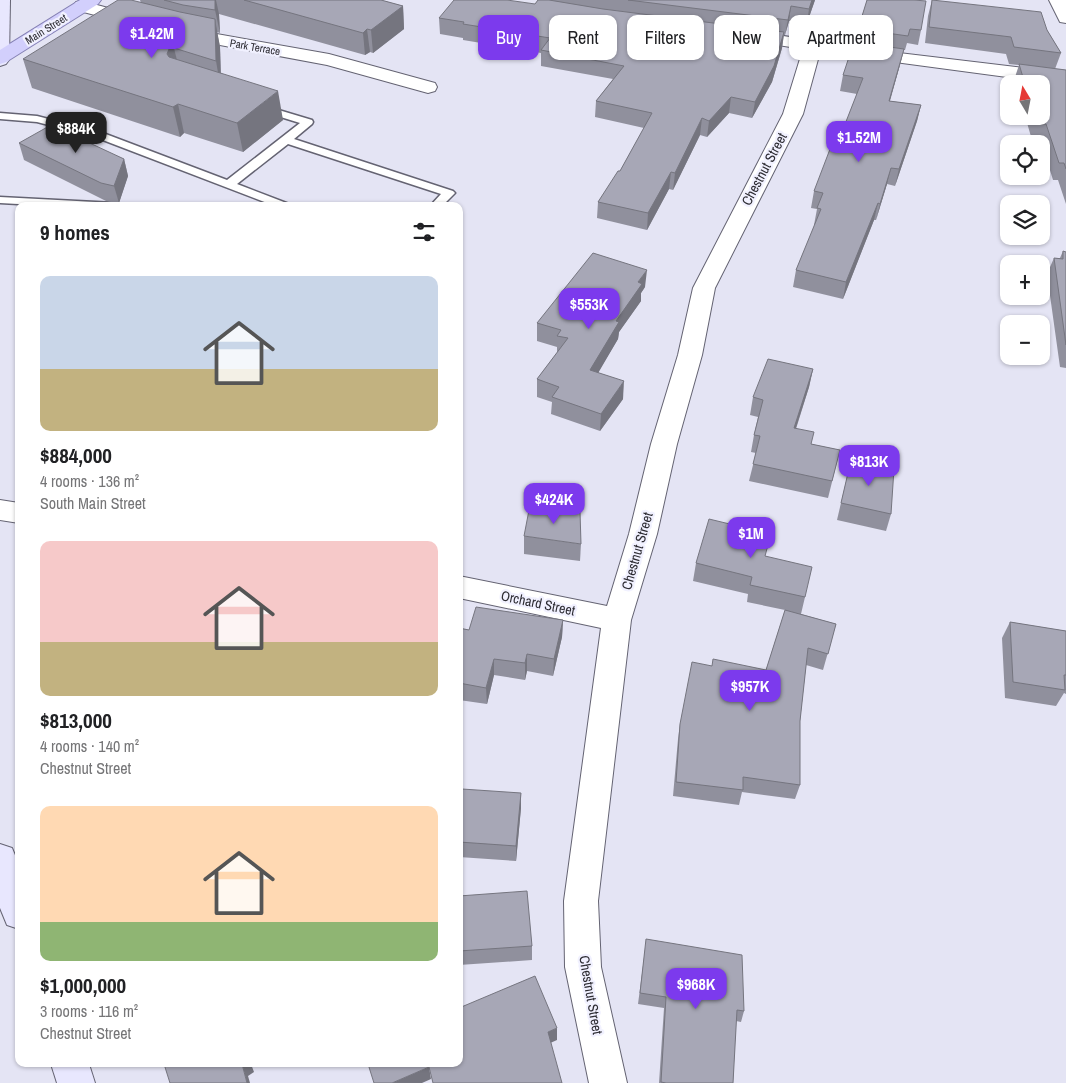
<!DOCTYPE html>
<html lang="en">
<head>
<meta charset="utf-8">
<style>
  body { margin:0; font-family:"Archivo Narrow",sans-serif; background:#f2f2f2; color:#202124; height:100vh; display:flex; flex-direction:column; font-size:19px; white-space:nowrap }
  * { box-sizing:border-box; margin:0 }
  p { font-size:16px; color:#757577 }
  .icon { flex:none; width:28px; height:28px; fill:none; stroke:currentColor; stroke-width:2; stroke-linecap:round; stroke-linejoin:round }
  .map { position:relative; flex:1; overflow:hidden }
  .panel { position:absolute; left:15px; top:202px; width:448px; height:865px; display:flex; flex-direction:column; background:#fff; border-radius:10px; box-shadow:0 1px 4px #0004 }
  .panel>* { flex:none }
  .hud { position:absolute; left:478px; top:15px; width:475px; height:45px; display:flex; gap:10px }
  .needle { width:32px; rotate:350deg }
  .controls { position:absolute; left:1000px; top:75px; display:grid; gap:10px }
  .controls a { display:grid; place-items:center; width:50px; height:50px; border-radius:10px; background:#fff; box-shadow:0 1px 4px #0004; font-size:25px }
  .price { position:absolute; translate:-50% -42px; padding:0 11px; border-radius:10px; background:#7c3aed; color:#fff; font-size:16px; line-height:32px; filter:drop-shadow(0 1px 2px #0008) }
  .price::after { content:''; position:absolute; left:50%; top:30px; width:15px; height:11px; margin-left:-8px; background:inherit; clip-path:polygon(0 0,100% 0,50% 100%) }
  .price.selected { background:#222; color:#fff }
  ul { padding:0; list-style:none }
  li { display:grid; align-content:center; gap:10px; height:265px; padding:0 25px }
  li span { display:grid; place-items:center; height:155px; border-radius:10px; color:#555 }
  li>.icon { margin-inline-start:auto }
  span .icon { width:90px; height:90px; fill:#fffc; stroke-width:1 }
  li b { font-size:21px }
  h2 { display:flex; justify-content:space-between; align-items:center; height:60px; padding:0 25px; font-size:21px }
  .chip { padding:0 18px; border-radius:10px; background:#fff; box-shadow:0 1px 4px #0004; font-size:18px; line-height:45px }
  .chip.selected { background:#7c3aed; color:#fff }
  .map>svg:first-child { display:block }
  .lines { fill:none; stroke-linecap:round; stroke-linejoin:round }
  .service-casing { stroke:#646372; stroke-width:3 }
  .minor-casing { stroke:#646372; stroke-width:2 }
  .secondary-casing { stroke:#646372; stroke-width:2 }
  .primary-casing { stroke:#8581b4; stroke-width:2 }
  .service { fill:#fff; fill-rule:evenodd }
  .minor { fill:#fff; fill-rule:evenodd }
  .secondary { fill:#e8e7fe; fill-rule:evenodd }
  .primary { fill:#d2cffc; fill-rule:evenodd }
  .wall { fill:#90909d }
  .shaded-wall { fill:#75757f }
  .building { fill:#a7a7b6; stroke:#75757f }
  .labels { text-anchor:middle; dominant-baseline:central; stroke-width:4.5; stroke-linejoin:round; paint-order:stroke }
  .far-street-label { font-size:11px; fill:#2d2c33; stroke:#f1f1ff }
  .street-label { font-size:14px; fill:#2d2c33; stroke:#f1f1ff }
</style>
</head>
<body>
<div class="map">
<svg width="1066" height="1083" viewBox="0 0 1066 1083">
  <rect width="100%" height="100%" fill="#e4e4f4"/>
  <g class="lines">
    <defs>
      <g id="service">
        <path d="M262 105 312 120 313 122 312 124 294 139 453 191 455 193 442 206H430L441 194 288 144 237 184 289 204 291 206H275L95 137 37 122 0 119V113L37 116 103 133 227 180 300 123 258 110 257 108Z"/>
        <path d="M0 197 115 203 121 206H54L0 203Z"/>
      </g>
      <g id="minor">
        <path d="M1049 0H1066V23L1060 22Z"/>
        <path d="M82 1 142 17 145 21 142 25 136 26 76 10 73 6 76 2Z"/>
        <path d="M183 28 329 54 435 83 437 87 435 91 428 93 327 65 177 37 174 33 177 29Z"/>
        <path d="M745 30 874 50 1066 73V85L820 52 803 114 715 288 702 355 677 444 657 534 631 620 598 901 601 967 627 1083H589L565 967 564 901 601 628 459 598V576L607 606 629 534 651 444 678 355 693 288 783 114 803 49 739 39 736 35 739 31Z"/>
        <path d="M0 500 19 503V523L0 520Z"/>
      </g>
      <g id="secondary">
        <path d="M0 0H10L9 60 6 64 0 66Z"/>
        <path d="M0 844 12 848 19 865V929L7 925 0 908Z"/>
        <path d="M51 1064H89L95 1083H57Z"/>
      </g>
      <path id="primary" d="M80 0H101L98 4 6 62 0 64V50Z"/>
    </defs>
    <use href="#service" class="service-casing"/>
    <use href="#minor" class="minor-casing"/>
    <use href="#secondary" class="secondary-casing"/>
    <use href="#primary" class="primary-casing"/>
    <use href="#service" class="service"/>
    <use href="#minor" class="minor"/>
    <use href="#secondary" class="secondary"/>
    <use href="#primary" class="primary"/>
  </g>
  <g class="wall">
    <path d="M140 0H381L403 6 404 29 373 53 370 52 365 55 219 14 220 33 217 32 220 47 221 73 283 120 243 152 184 133 180 137 32 88 23 59 141 3Z"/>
    <path d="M538 0H815L807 23 789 21 785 35H784L782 48 772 82 752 118 729 113 707 137 700 135 673 190 669 189 647 230 597 218 598 202 620 171 644 128 595 117 596 101 613 79 541 66V53L463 40V38L440 34 439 18 535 4Z"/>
    <path d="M867 0 921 30 918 45 907 43 905 50H904L890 101 921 105 917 121 895 186 887 184 876 220H874L843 299 793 287 796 270 815 225H814L817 209 811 208 814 191 840 137 857 94 840 91 843 75 855 43 858 29Z"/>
    <path d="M932 0 1047 30 1061 53 1055 69 1066 70V204L1058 180H1053L1041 141 1032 140 1025 116H1041V84H1015L1014 80 1019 65 1009 64 1006 54 925 43 928 16Z"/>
    <path d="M19 143 124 159 128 176 119 203 106 201 24 160Z"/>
    <path d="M1063 251 1066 252V368L1060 367 1047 274 1054 258H1060Z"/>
    <path d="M645 287 641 293V301L619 332 618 339 598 372 623 399 600 431 551 414 552 402 537 397V379L557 353V347L537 341V323Z"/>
    <path d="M813 369 809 387 796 429 811 444 840 450 828 498 749 481 756 453 751 452 754 435 758 417 750 415 753 397Z"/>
    <path d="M851 460 891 514 886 531 837 520Z"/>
    <path d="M524 536 581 544 580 561 524 554Z"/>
    <path d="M766 556 805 597 801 614 836 624 823 670 806 665 800 721V785L795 799 742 792 739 805 673 796 678 739 680 724 712 666 766 670 785 610 747 602 748 594 693 581 696 563Z"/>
    <path d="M563 620 562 637 553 676 527 671 525 680 494 675 487 704 459 700V628L469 630Z"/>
    <path d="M1010 622 1066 631V694L1064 693 1056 706 1005 698 1002 638Z"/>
    <path d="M521 793V808L516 861 459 857V811Z"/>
    <path d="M459 896 532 946V960L459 965Z"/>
    <path d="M645 950 744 1011 741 1022 736 1021 733 1083H659L664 1008 638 1004Z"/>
  </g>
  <g class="shaded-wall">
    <path d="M215 0H216L219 14 220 33 215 10Z"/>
    <path d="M812 0H815L807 23 809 9Z"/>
    <path d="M403 6 404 29 373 53 371 30Z"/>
    <path d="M791 6 789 21 785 35 788 20Z"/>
    <path d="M215 19 220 47 221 90 216 61Z"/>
    <path d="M367 29 370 52 365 55 363 33Z"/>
    <path d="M784 32 782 48 772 82 752 118 755 102Z"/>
    <path d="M174 48 181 77 167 54 169 49Z"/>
    <path d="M904 49 900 65 885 117 889 101Z"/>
    <path d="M278 91 283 120 243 152 237 123Z"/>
    <path d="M731 97 729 113 707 137 709 121Z"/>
    <path d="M178 104 184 133 180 137 173 107Z"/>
    <path d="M921 105 917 121 895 186 899 169Z"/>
    <path d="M702 118 700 135 673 190 675 173Z"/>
    <path d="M124 159 128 176 119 203 114 186Z"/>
    <path d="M891 168 887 184 876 220 880 204Z"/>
    <path d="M671 172 669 189 647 230 648 213Z"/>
    <path d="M878 203 874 220 843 299 846 282Z"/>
    <path d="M647 270 645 287 641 293V301L619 332 618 339 590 387V370L616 321 638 282Z"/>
    <path d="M813 369 809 387 790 446 794 428Z"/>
    <path d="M624 381 623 399 600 431 601 414Z"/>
    <path d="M563 620 562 637 553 676 554 659Z"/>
    <path d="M527 654V671L525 680V663Z"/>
    <path d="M494 659V675L487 704 486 688Z"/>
    <path d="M521 793V808L516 861V846Z"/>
    <path d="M557 1028V1040L548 1044V1032Z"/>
    <path d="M242 1064H251L254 1072 248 1076 250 1083H247Z"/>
    <path d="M429 1067 431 1079 422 1083H392Z"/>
  </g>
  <g class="building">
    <path d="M118 0H131L180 12 215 19 216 61 174 48 169 49 167 54 169 57 278 91 237 123 178 104 173 107 23 59Z"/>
    <path d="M164 0H215V10L183 5Z"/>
    <path d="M244 0H381L403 6 371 30 367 29 363 33Z"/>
    <path d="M454 0H507L535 4 538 0H549L603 9 784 32 774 66 755 102 731 97 709 121 702 118 675 173 671 172 648 213 598 202 618 171H620L652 113 596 101 624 66 541 50 550 38 463 24 464 22 439 18Z"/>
    <path d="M628 0H812L809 9 791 6 788 20Z"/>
    <path d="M867 0H914L926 1 921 30 910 29 908 36 858 29Z"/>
    <path d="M932 0 1041 12 1047 30 1061 53 1014 47 1011 37 929 27Z"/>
    <path d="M854 42 904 49 889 101 921 105 899 169 891 168 880 204 878 203 846 282 796 270 821 209 817 208 823 193 814 191 835 136 840 137 863 78 843 75Z"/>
    <path d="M1019 64 1066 70V169L1064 163H1059L1046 124H1038L1035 116H1041V84H1025Z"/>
    <path d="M51 125 124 159 114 186 101 183 19 143Z"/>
    <path d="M108 202 107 206H48L49 203Z"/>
    <path d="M1063 251 1066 252V345L1054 258 1063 259Z"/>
    <path d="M593 253 647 270 638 282 642 284 616 321 619 322 590 370 624 381 601 414 552 397 559 387 537 379 568 338 557 336 561 330 537 323Z"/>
    <path d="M768 359 813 369 794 428 814 432 811 444 840 450 832 481 753 464 760 436 754 435 763 400 753 397Z"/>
    <path d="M851 460 894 469 891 514 841 503Z"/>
    <path d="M530 505 580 512 581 544 524 536Z"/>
    <path d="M709 519 771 534 765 556 812 567 805 597 750 585 752 577 696 563Z"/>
    <path d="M476 607 563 620 554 659 527 654 525 663 494 659 486 688 459 683V628L469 630Z"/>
    <path d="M785 610 836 624 828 654 808 648 800 721V785L743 777V790L676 782 680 724 692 662 712 666 713 659 766 670Z"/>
    <path d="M1010 622 1066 631V675H1064L1065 690 1013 682Z"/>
    <path d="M462 789 521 793 516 846 459 842V811Z"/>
    <path d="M527 891 532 946 459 951V896Z"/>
    <path d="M646 939 742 955 744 1011 737 1010 733 1083H666L661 1082 666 997 640 993Z"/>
    <path d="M535 976 557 1028 548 1032 562 1083H433L429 1067 392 1083H374L368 1064H459V1008Z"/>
    <path d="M164 1064H242L247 1083H170Z"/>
  </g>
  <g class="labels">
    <g class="far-street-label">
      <text transform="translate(46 29) rotate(-32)">Main Street</text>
      <text transform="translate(255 47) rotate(10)">Park Terrace</text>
    </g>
    <g class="street-label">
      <text transform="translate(764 169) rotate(-62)">Chestnut Street</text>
      <text transform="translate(637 551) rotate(-74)">Chestnut Street</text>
      <text transform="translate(538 603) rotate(12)">Orchard Street</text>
      <text transform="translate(591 995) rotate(80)">Chestnut Street</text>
    </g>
  </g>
</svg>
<div class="controls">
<a><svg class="needle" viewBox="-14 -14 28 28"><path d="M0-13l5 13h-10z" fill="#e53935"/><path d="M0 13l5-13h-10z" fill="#757577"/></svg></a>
<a><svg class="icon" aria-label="locate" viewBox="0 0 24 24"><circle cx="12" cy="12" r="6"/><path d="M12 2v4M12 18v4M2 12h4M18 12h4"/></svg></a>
<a><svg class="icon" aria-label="layers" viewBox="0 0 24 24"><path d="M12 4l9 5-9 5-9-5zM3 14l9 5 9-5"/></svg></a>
<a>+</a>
<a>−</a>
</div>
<b class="price" style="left:152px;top:59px">$1.42M</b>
<b class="price selected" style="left:76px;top:154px">$884K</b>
<b class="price" style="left:859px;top:163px">$1.52M</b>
<b class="price" style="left:589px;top:330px">$553K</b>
<b class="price" style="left:869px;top:487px">$813K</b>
<b class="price" style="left:554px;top:525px">$424K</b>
<b class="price" style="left:751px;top:559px">$1M</b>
<b class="price" style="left:750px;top:712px">$957K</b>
<b class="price" style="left:696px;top:1010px">$968K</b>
<div class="hud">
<a class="chip selected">Buy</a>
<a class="chip">Rent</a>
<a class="chip">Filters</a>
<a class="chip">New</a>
<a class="chip">Apartment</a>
</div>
<section class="panel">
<h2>9 homes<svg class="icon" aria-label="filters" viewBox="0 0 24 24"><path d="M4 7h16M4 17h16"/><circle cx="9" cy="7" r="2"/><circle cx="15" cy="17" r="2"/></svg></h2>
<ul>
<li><span style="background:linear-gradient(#c9d6e8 60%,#c2b280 0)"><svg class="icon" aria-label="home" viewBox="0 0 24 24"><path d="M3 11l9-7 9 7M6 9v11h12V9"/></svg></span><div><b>$884,000</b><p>4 rooms · 136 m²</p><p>South Main Street</p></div></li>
<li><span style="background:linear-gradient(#f6c9c9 65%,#c2b280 0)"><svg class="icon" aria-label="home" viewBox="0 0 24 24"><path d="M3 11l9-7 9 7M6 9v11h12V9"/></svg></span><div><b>$813,000</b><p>4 rooms · 140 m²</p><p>Chestnut Street</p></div></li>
<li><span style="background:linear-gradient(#ffd9b3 75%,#8fb573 0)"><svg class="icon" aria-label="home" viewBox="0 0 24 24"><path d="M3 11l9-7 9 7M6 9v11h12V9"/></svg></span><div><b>$1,000,000</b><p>3 rooms · 116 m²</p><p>Chestnut Street</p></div></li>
</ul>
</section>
</div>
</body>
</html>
